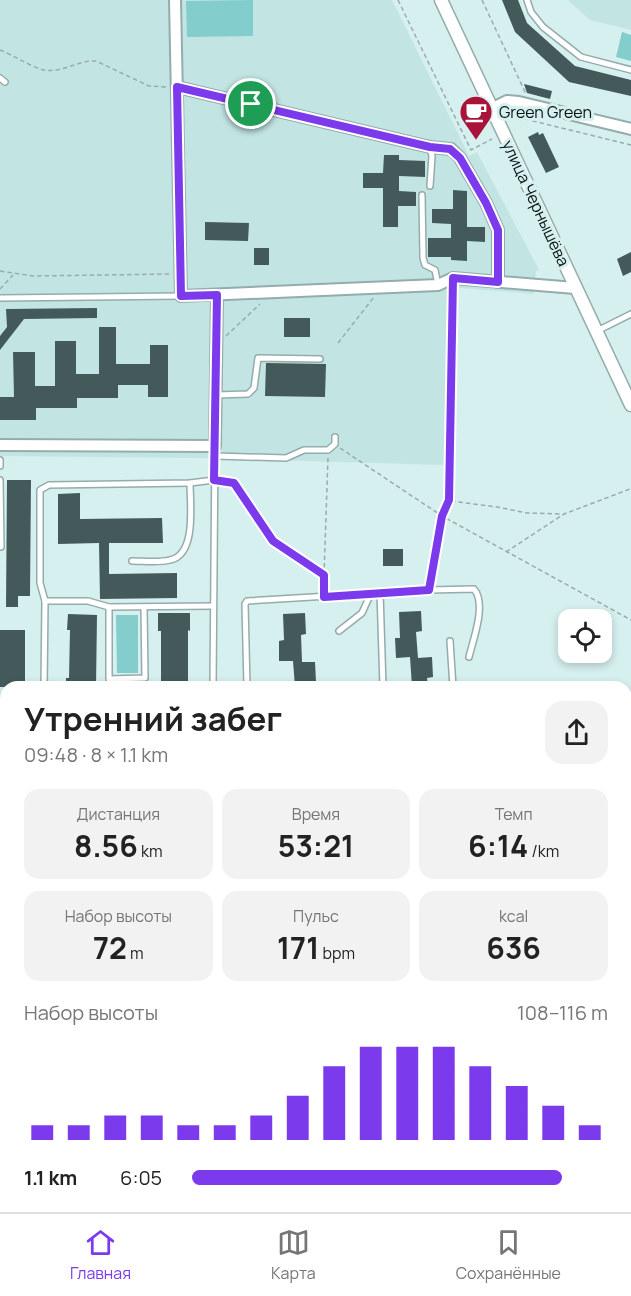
<!DOCTYPE html>
<html lang="ru">
<meta charset="utf-8">
<style>
body{margin:0;font-family:Manrope,sans-serif;background:#f2f2f2;color:#222;height:100vh;display:flex;flex-direction:column;font-size:22px;white-space:nowrap}
*{box-sizing:border-box;margin:0}
p{font-size:20px;color:#767676}
.icon{flex:none;width:33px;height:33px;fill:none;stroke:currentColor;stroke-width:2;stroke-linecap:round;stroke-linejoin:round}
.map{position:relative;flex:1;overflow:hidden}
.sheet{position:absolute;left:0px;top:681px;width:632px;height:531px;display:flex;flex-direction:column;background:#fff;border-radius:18px 18px 0 0;box-shadow:0 3px 9px #0003}
.sheet>*{flex:none}
.fabs{position:absolute;left:558px;top:609px;display:grid;gap:12px}
.fabs a{display:grid;place-items:center;width:54px;height:54px;border-radius:12px;background:#fff;box-shadow:0 3px 9px #0003;font-size:30px}
.pin{position:absolute;display:grid;place-items:center;width:51px;height:51px;color:#fff;margin:-26px;border:3px solid #fff;border-radius:50%;box-shadow:0 2px 6px #0007}
.round{display:grid;place-items:center;flex:none;width:63px;height:63px;border-radius:18px;background:#f2f2f2}
.head{display:flex;align-items:center;justify-content:space-between;height:102px;padding:0 24px}
h1{font-size:33px;font-weight:700;line-height:45px}
.stats{display:grid;grid-template-columns:repeat(3,1fr);gap:9px;height:102px;padding:6px 24px}
.stats div{display:grid;align-content:center;border-radius:15px;background:#f2f2f2;text-align:center}
.stats b{font-size:30px;font-weight:700}
.stats small{font-size:16px;font-weight:400}
.stats p{font-size:16px}
.chart{height:168px;padding:12px 24px}
.chart p{display:flex;justify-content:space-between}
.chart svg{width:100%;height:108px;margin-top:6px;stroke:#7c3aed;stroke-width:6}
ul{padding:0 24px;list-style:none;font-size:20px}
li{display:grid;grid-template-columns:96px 72px 1fr;align-items:center;height:45px}
li i{height:15px;border-radius:8px;background:#7c3aed}
.tabs{display:flex;justify-content:space-around;align-items:center;height:84px;border-top:2px solid #e0e0e0;background:#fff;font-size:16px;color:#767676}
.tabs a{display:grid;justify-items:center;gap:3px}
.tabs .active{color:#7c3aed}
.map>svg:first-child{display:block}
.built{fill:#c2e5e4}
.green{fill:#83cdcc}
.lines{fill:none;stroke-linecap:round;stroke-linejoin:round}
.stream{stroke:#4dadad;stroke-width:3}
.building{fill:#445a5a}
.service-casing{stroke:#94acab;stroke-width:8}
.minor-casing{stroke:#94acab;stroke-width:14}
.tertiary-casing{stroke:#94acab;stroke-width:15}
.secondary-casing{stroke:#94acab;stroke-width:16}
.path{stroke:#98acac;stroke-width:1.5;stroke-dasharray:4.5 3;stroke-linecap:butt}
.service{stroke:#fff;stroke-width:5}
.minor{stroke:#fff;stroke-width:10}
.tertiary{stroke:#fff;stroke-width:12}
.secondary{stroke:#fff;stroke-width:14}
.route-casing{stroke:#fff;stroke-width:12}
.route{stroke:#7c3aed;stroke-width:8}
.labels{text-anchor:middle;stroke-width:6;stroke-linejoin:round;paint-order:stroke}
.poi-label{font-size:16px;fill:#0b1414;stroke:#d6efef;text-anchor:start}
.street-label{font-size:16px;fill:#0b1414;stroke:#d6efef}
</style>
<div class="map">
<svg width="631" height="1212" viewBox="0 0 631 1212">
<rect width="100%" height="100%" fill="#d6efef"/>
<g class="built">
<path d="M0,0H392L469,156L477,152L539,270L536,271L534,294L449,287L445,465L200,458L0,456Z"/>
<path d="M568,0H631V30L590,20Z"/>
</g>
<g class="green">
<path d="M253,0V36L187,37L186,1Z"/>
<path d="M622,32L631,35V61L616,57Z"/>
<path d="M116,615H138V673H117Z"/>
<path d="M6,937V1102L0,1100V938Z"/>
</g>
<g class="lines">
<g class="stream">
<path d="M0,982L6,981"/>
<path d="M626,1009H631"/>
</g>
</g>
<g class="building">
<path d="M502,0H518L527,23L575,66L631,80V96L569,82L515,32Z"/>
<path d="M524,84L552,91L550,99L527,93Z"/>
<path d="M538,132L539,135L543,133L559,167L546,173L528,137Z"/>
<path d="M384,155H399V160L425,161V177L399,176V191L416,192V206H398V227H383V188H363V173H383Z"/>
<path d="M453,190L467,191V227H485V242L467,241V261L451,260V257H428V238H451V224L432,223V209H453Z"/>
<path d="M205,222L249,223L248,241L205,240Z"/>
<rect x="254" y="248" width="15" height="17"/>
<path d="M631,252V272L623,276L617,259Z"/>
<path d="M97,308V318L24,319L0,350V336L7,327L6,309Z"/>
<rect x="284" y="318" width="26" height="19"/>
<path d="M99,327H116V364H150V345H168V397H148V385H118V398H77V408H36V420H0V397H14L13,352H35V386H55V341H76V374H99Z"/>
<path d="M266,363L326,364L325,397L265,396Z"/>
<path d="M7,480H31L30,596H18V607H6Z"/>
<path d="M80,493V519L162,518L163,543H109V574L177,573V598L100,599L99,543L58,544V494Z"/>
<rect x="383" y="549" width="20" height="17"/>
<path d="M421,611L422,631L416,632L418,658L432,657L433,677L427,678L428,687H412L410,657L396,658L395,638H400L399,612Z"/>
<path d="M158,613H190V631L188,630V687H161V631H158Z"/>
<path d="M305,613L306,634L301,635L302,662H315L316,682H310V687H295L293,661H279V641L284,640L283,614Z"/>
<path d="M68,614L97,615L96,687H66V678H69L70,630H67Z"/>
<rect x="0" y="630" width="25" height="57"/>
</g>
<g class="lines">
<g class="service-casing">
<g id="service">
<path d="M527,0L531,12L543,27L581,57L631,70"/>
<path d="M0,78L5,82"/>
<path d="M430,147L432,156L430,186"/>
<path d="M422,195L423,258L425,265L435,270L438,285"/>
<path d="M0,298L181,296"/>
<path d="M597,331L631,314"/>
<path d="M216,395L248,394L254,388L258,358L320,359"/>
<path d="M215,456L286,458L304,450H328L335,444V437"/>
<path d="M0,460V466"/>
<path d="M0,480L1,547"/>
<path d="M132,561C144,561 159,563 170,560C197,555 190,503 190,483"/>
<path d="M380,592L383,687"/>
<path d="M45,601H88L109,607L213,606"/>
<path d="M109,607V679L145,678L144,607"/>
<path d="M339,631L362,613L371,593"/>
<path d="M450,641L453,687"/>
<path d="M44,687L45,601L40,583V490L49,485L190,483L214,480"/>
<path d="M213,687L215,446"/>
<path d="M247,687L245,604L247,601L429,590L474,589C487,604 473,640 469,657"/>
<path d="M0,725H6"/>
</g>
</g>
<g class="minor-casing">
<g id="minor">
<path d="M175,0L181,296L438,285L453,278L575,288"/>
<path d="M177,87L430,147L451,149L460,158L486,203L498,230V282"/>
<path d="M493,108L507,101L519,102L631,129"/>
<path d="M0,445L215,446L217,295"/>
<path d="M0,835H6"/>
<path d="M626,847H631"/>
<path d="M626,981H631"/>
<path d="M0,1118L6,1120"/>
</g>
</g>
<g class="tertiary-casing">
<path id="tertiary" d="M441,0L631,405"/>
</g>
<g class="secondary-casing">
<g id="secondary">
<path d="M626,742H631"/>
<path d="M0,748L6,747"/>
</g>
</g>
<g class="path">
<path d="M398,0L471,150L492,139"/>
<path d="M482,0L526,94"/>
<path d="M0,50C13,55 31,67 44,70C62,73 79,60 96,61L149,86L167,87"/>
<path d="M525,119L631,145"/>
<path d="M0,271L33,276L170,274"/>
<path d="M0,289L13,275"/>
<path d="M226,336L260,304"/>
<path d="M338,343L374,297"/>
<path d="M340,448L442,516L631,620"/>
<path d="M221,481L234,483L273,541L324,575V588"/>
<path d="M451,501L497,507L527,513L562,514"/>
<path d="M506,552L564,514L630,489"/>
<path d="M324,575L328,457"/>
<path d="M430,583L442,516L449,500L453,291"/>
</g>
<use href="#service" class="service"/>
<use href="#minor" class="minor"/>
<use href="#tertiary" class="tertiary"/>
<use href="#secondary" class="secondary"/>
</g>
<g class="lines">
<g class="route-casing">
<path id="route" d="M177,87L430,147L450,149L460,158L486,203L498,230V282L453,278L449,500L442,516L429,590L324,597V575L273,541L234,483L214,480L217,295L181,296Z"/>
</g>
<use href="#route" class="route"/>
</g>
<defs>
<g id="cafe-pin" transform="scale(1.725)"><path d="M0 17L-7.5 6A9.5 9.5 0 1 1 7.5 6Z" fill="#a9133a" stroke="#d6efef"/><path d="M-5.5-4.5H6V0H3Q3 3.5 0 3.5H-2.5Q-5.5 3.5-5.5 0ZM3-3.2v2h1.7v-2ZM-6 4.5H4V6H-6Z" fill="#fff"/></g>
</defs>
<g fill-rule="evenodd">
<use href="#cafe-pin" x="476" y="112"/>
</g>
<g class="labels">
<g class="poi-label">
<text x="499" y="118">Green Green</text>
</g>
<g class="street-label">
<text transform="translate(536 203) rotate(65)" y="6">улица Чернышёва</text>
</g>
</g>
</svg>
<div class="fabs">
<a><svg class="icon" aria-label="locate" viewBox="0 0 24 24"><circle cx="12" cy="12" r="6"/><path d="M12 2v4M12 18v4M2 12h4M18 12h4"/></svg></a>
</div>
<div class="pin" style="left:251px;top:104px;background:#1e9e55"><svg class="icon" aria-label="arrive" viewBox="0 0 24 24"><path d="M6 21V4h12l-3 4 3 4H6"/></svg></div>
<section class="sheet">
<div class="head"><div><h1>Утренний забег</h1><p>09:48 · 8 × 1.1 km</p></div><a class="round"><svg class="icon" aria-label="share" viewBox="0 0 24 24"><path d="M12 15V3M7 8l5-5 5 5M5 13v7h14v-7"/></svg></a></div>
<div class="stats">
<div><p>Дистанция</p><b>8.56<small> km</small></b></div>
<div><p>Время</p><b>53:21</b></div>
<div><p>Темп</p><b>6:14<small> /km</small></b></div>
</div>
<div class="stats">
<div><p>Набор высоты</p><b>72<small> m</small></b></div>
<div><p>Пульс</p><b>171<small> bpm</small></b></div>
<div><p>kcal</p><b>636</b></div>
</div>
<div class="chart"><p><span>Набор высоты</span>108–116 m</p>
<svg viewBox="0 0 160 44" preserveAspectRatio="none"><path d="M5 44V38M15 44V38M25 44V34M35 44V34M45 44V38M55 44V38M65 44V34M75 44V26M85 44V14M95 44V6M105 44V6M115 44V6M125 44V14M135 44V22M145 44V30M155 44V38"/></svg>
</div>
<ul>
<li><b>1.1 km</b>6:05<i style="width:89%"></i></li>
</ul>
</section>
</div>
<nav class="tabs">
<a class="active"><svg class="icon" aria-label="home" viewBox="0 0 24 24"><path d="M3 11l9-7 9 7M6 9v11h12V9"/></svg>Главная</a>
<a><svg class="icon" aria-label="map" viewBox="0 0 24 24"><path d="M3 6l6-2 6 2 6-2v14l-6 2-6-2-6 2zM9 4v14M15 6v14"/></svg>Карта</a>
<a><svg class="icon" aria-label="saved" viewBox="0 0 24 24"><path d="M7 4h10v16l-5-4-5 4z"/></svg>Сохранённые</a>
</nav>
